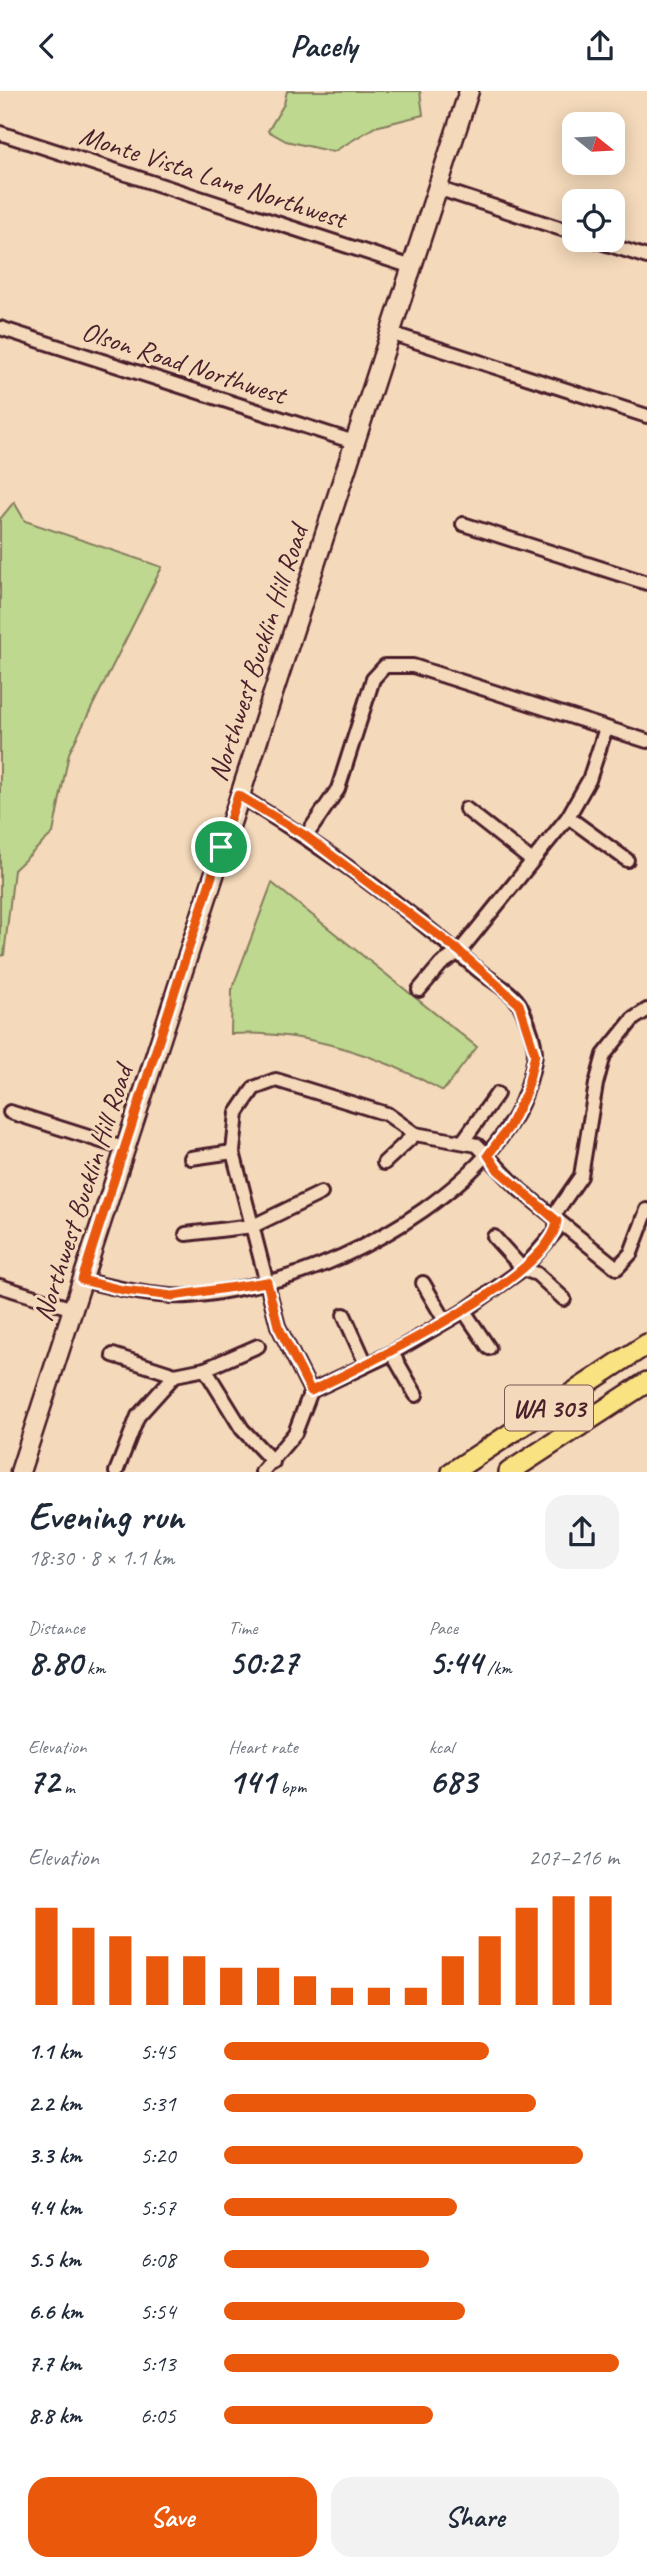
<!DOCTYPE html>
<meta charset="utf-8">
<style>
body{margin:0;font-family:Caveat,sans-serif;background:#f2f2f3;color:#1f2937;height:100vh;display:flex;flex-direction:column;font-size:26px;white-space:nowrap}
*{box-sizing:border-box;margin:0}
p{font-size:23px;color:#747a83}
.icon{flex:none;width:38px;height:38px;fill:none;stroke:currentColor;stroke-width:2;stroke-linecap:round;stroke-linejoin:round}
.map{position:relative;height:1381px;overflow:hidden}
.side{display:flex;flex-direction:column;background:#fff;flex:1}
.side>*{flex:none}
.needle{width:46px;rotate:108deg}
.fabs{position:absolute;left:562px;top:21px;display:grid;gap:14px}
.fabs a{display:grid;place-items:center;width:63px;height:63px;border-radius:14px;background:#fff;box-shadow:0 4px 18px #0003;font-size:35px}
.pin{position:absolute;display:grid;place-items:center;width:60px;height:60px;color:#fff;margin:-30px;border:4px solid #fff;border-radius:50%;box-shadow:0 2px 7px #0007}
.round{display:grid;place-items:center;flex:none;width:74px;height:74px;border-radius:21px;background:#f2f2f3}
.head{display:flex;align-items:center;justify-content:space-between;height:119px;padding:0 28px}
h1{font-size:38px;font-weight:700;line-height:52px}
.metrics{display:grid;grid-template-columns:repeat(3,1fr);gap:10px;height:119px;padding:7px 28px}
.metrics div{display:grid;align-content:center}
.metrics b{font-size:35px;font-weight:700}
.metrics small{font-size:19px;font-weight:400}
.metrics p{font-size:19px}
.chart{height:196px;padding:14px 28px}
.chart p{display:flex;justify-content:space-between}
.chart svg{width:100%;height:126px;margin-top:7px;stroke:#ea580c;stroke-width:6}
.cta{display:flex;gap:14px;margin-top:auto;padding:14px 28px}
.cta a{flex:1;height:80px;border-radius:21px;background:#ea580c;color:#fff;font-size:28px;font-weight:700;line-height:80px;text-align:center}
.cta a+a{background:#f2f2f3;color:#1f2937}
ul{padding:0 28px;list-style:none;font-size:23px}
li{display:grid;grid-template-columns:112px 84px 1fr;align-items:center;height:52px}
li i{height:18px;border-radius:9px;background:#ea580c}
header{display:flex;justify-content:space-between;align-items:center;height:91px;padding:0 28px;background:#fff;font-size:32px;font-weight:700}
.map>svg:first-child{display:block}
.green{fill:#bed88f;stroke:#847c5d;stroke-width:2}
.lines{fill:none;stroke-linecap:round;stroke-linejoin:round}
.minor-casing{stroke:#4a1f2b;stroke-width:18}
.secondary-casing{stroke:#4a1f2b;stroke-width:23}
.trunk-casing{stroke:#4a1f2b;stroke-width:24}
.minor{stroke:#f4d9ba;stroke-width:12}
.secondary{stroke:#f4d9ba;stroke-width:18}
.trunk{stroke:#f8e281;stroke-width:19}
.route-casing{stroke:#fff;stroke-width:14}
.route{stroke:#ea580c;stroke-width:9}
.labels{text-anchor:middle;stroke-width:6;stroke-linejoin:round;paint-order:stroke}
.shield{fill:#f4d9ba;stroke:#7d5756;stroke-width:2}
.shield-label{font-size:26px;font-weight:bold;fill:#4a1f2b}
.street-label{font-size:28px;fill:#4a1f2b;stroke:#f4d9ba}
</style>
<header><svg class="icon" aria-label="back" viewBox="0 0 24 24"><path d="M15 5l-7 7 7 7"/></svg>Pacely<svg class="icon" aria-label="share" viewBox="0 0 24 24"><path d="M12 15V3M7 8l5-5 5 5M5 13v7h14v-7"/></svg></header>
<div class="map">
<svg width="647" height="1381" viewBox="0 0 647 1381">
<rect width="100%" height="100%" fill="#f4d9ba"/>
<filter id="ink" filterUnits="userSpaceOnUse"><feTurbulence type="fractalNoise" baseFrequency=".0143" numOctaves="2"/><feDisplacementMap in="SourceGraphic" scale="14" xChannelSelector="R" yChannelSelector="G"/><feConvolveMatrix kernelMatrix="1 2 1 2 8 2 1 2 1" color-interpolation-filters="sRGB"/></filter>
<g filter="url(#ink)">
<g class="green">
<path d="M287,0H420L423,24L375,36L333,61L286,50L268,40L284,13Z"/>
<path d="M14,411L25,430L162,476L69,662L53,742L14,779L4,864L0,865V428Z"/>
<path d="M272,792L477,956L443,1000C382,965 302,938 231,943L232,898Z"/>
</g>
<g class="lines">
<g class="minor-casing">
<g id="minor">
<path d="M0,42L412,176"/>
<path d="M437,97L574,142"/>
<path d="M594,149L647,166"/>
<path d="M0,237L354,351"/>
<path d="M390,242L647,325"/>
<path d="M463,433L647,492"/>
<path d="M466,718L531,769"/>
<path d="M568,726L627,769"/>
<path d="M306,745L338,698L373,588L385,575H413L647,650"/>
<path d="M419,899L441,873L459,861L568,726L589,689L606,637"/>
<path d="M10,1021L123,1057"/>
<path d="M463,1050L497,1003"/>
<path d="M191,1067L233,1061"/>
<path d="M384,1072L415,1043"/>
<path d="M186,1143L253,1135L321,1102"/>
<path d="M494,1146L523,1178L537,1183L564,1208"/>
<path d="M82,1189C111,1196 140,1203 170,1205C199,1207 236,1198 264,1192C357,1172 507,1086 530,987C532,979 535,969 535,961C534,947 527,929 521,916C514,901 490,889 477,878C403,814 323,755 238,704"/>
<path d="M423,1192L444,1228"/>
<path d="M0,1195L73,1218"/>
<path d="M464,1220L489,1257"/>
<path d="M344,1224L366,1273"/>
<path d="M392,1262L416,1304"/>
<path d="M113,1264L175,1284"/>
<path d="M205,1278L242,1338L273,1371"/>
<path d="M311,1300L278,1235L233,1061L237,1022L254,997L276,989L387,1023L415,1043L477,1054L520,1099L617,1177L631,1162L647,1119"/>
<path d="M311,1300L392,1262L464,1220L523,1178L556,1140V1121L581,1085L596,993L604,964L633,928L647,919"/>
<path d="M116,1381L138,1325L175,1284L205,1278L258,1255"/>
<path d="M262,1381L295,1342L311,1300"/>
</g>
</g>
<g class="secondary-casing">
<path id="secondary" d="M20,1381L469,0"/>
</g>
<g class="trunk-casing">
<g id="trunk">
<path d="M452,1381L647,1253"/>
<path d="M509,1381L647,1291"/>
</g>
</g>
<use href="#minor" class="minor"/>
<use href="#secondary" class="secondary"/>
<use href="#trunk" class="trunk"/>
</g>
</g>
<g class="lines" filter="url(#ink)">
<g class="route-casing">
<path id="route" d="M238,704L306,745L459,860L519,913L535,963L526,1002L509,1036L488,1064L498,1079L557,1130C551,1187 362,1275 311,1300L278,1235L267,1191L173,1205L123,1199L82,1189Z"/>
</g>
<use href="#route" class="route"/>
</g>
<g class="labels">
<rect class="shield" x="505" y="1294.5" width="88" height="45" rx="5"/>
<g class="shield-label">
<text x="549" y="1326">WA 303</text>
</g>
<g class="street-label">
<text transform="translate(213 85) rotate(18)" y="10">Monte Vista Lane Northwest</text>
<text transform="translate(184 271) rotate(18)" y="10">Olson Road Northwest</text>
<text transform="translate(257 562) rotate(-72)" y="10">Northwest Bucklin Hill Road</text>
<text transform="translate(82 1102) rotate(-72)" y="10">Northwest Bucklin Hill Road</text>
</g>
</g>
</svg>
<div class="fabs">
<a><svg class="needle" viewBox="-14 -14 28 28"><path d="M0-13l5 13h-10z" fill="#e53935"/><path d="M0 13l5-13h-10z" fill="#747a83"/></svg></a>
<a><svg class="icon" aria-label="locate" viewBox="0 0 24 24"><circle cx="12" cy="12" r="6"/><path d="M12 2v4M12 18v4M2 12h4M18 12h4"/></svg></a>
</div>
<div class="pin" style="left:221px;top:756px;background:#1e9e55"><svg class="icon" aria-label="arrive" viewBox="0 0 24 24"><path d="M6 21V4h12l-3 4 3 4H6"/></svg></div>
</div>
<section class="side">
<div class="head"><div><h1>Evening run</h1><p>18:30 · 8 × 1.1 km</p></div><a class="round"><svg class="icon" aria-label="share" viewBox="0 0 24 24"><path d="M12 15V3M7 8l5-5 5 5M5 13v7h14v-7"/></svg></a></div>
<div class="metrics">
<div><p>Distance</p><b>8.80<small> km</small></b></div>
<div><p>Time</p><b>50:27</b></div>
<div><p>Pace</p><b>5:44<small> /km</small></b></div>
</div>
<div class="metrics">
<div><p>Elevation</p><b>72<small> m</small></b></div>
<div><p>Heart rate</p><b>141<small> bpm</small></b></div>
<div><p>kcal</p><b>683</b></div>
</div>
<div class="chart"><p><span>Elevation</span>207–216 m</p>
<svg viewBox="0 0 160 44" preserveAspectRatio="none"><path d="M5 44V10M15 44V17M25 44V20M35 44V27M45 44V27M55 44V31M65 44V31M75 44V34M85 44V38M95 44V38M105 44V38M115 44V27M125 44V20M135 44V10M145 44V6M155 44V6"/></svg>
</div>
<ul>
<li><b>1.1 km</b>5:45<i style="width:67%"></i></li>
<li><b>2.2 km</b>5:31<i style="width:79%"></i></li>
<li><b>3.3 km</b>5:20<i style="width:91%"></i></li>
<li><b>4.4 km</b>5:57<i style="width:59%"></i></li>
<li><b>5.5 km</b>6:08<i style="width:52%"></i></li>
<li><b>6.6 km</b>5:54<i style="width:61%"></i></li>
<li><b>7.7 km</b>5:13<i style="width:100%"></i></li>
<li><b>8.8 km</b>6:05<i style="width:53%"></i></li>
</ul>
<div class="cta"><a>Save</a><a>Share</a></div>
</section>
